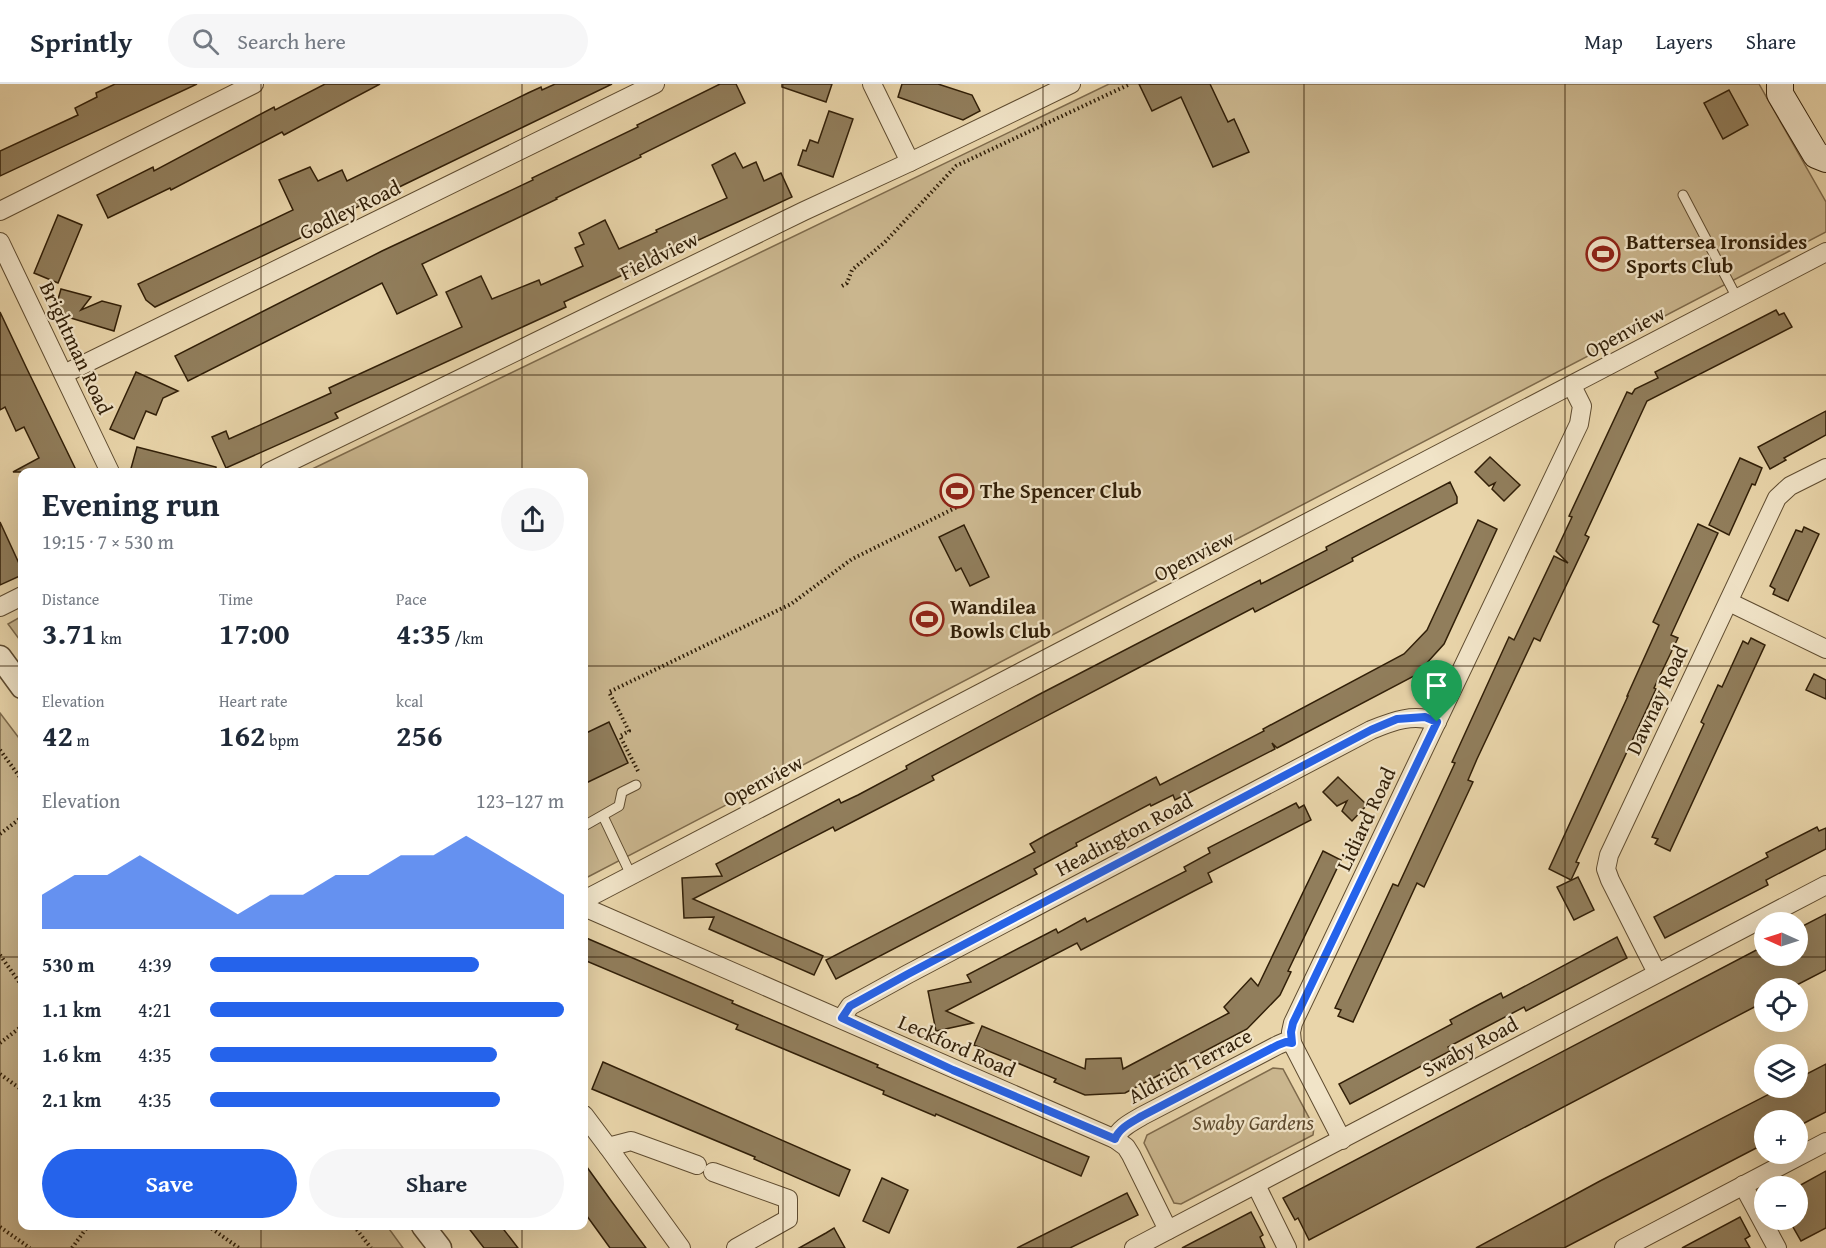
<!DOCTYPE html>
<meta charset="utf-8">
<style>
body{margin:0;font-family:"Gentium Book Plus",serif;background:#f6f6f7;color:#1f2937;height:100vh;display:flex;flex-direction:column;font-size:22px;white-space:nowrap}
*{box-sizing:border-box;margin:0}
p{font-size:20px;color:#747a83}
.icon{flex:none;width:33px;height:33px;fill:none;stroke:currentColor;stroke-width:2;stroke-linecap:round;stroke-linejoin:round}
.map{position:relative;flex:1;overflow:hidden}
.drawer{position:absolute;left:18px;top:384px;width:570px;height:762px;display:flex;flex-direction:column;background:#fff;border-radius:12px;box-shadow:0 6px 24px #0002}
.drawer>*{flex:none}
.needle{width:39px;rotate:273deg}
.controls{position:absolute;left:1754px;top:828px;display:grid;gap:12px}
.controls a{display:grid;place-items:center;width:54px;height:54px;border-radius:50%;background:#fff;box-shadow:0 6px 24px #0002;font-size:30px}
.pin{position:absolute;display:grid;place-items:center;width:51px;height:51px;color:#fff;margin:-62px -26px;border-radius:50% 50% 50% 0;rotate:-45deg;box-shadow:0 0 6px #0007}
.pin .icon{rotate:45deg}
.round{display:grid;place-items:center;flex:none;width:63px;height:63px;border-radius:32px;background:#f6f6f7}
.head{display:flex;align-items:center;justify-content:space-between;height:102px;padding:0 24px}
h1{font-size:33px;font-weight:700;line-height:45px}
.metrics{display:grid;grid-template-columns:repeat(3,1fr);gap:9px;height:102px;padding:6px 24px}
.metrics div{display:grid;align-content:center}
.metrics b{font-size:30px;font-weight:700}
.metrics small{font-size:16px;font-weight:400}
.metrics p{font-size:16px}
.chart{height:168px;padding:12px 24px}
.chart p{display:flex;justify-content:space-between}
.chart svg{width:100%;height:108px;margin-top:6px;fill:#2563eb;opacity:.7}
.action{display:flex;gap:12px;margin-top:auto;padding:12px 24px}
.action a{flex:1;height:69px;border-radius:36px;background:#2563eb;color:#fff;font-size:24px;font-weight:700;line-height:69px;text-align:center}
.action a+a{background:#f6f6f7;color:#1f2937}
ul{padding:0 24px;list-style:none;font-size:20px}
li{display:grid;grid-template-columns:96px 72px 1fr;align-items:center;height:45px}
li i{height:15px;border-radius:8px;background:#2563eb}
header{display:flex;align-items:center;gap:36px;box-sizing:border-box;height:84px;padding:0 30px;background:#fff;border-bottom:2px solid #e0e1e3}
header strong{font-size:28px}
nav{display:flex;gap:33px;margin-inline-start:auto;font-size:21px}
.search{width:420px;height:54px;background:#f6f6f7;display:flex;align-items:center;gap:15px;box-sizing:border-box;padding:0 21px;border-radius:33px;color:#747a83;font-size:22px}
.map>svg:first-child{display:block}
.green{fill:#cab68e;stroke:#7e6a4b;stroke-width:1.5}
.building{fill:#917e5c;stroke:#311f08;stroke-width:1.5}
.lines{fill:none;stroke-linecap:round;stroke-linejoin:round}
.service-casing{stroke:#5f4c30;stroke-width:11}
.minor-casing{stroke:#5f4c30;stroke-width:20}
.tertiary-casing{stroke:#5f4c30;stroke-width:25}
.secondary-casing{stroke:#311f08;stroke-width:28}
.path{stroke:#311f08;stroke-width:4;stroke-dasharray:1.5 3;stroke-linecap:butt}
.service{stroke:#f1e4c8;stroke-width:9}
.minor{stroke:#f1e4c8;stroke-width:18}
.tertiary{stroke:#f1e4c8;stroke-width:22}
.secondary{stroke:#f1e4c8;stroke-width:26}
.route-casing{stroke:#fff;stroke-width:12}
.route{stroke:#2563eb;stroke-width:8}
.grid{fill:none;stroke:#311f08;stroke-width:1.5;stroke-opacity:0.55}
.labels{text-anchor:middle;stroke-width:4.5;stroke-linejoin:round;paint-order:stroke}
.street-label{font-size:21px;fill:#311f08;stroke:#f1e4c8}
.poi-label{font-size:21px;font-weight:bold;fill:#311f08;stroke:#f1e4c8;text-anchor:start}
.park-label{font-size:21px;font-style:italic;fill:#5f4c30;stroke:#f1e4c8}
</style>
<header>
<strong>Sprintly</strong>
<div class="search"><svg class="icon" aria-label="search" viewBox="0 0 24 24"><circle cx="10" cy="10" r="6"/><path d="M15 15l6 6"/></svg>Search here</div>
<nav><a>Map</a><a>Layers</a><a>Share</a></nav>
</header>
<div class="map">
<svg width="1826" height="1164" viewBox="0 0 1826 1164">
<rect width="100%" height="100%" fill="#e9d5aa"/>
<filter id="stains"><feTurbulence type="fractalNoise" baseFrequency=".00333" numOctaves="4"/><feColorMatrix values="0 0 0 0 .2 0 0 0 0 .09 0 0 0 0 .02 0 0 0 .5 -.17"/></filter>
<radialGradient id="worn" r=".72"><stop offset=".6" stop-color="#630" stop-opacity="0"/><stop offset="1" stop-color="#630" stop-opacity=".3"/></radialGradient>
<g class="green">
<path d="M1109,0H1759L1826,118V148L584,795V388H306Z"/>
<path d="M22,532V559L8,540Z"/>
<path d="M0,629L22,658V1142H387L403,1164H0Z"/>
<path d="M1273,984L1283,985L1314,1043L1313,1051L1181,1120L1174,1119L1144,1059L1147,1051Z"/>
</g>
<g class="building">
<path d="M115,0H197L0,92V67L78,31L75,24L97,13L96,9Z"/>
<path d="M325,0H380L284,51L282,48L171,106L170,104L108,134L97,111L153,83L154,87L274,23L275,26Z"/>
<path d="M555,0H612L393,106L353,125L355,128L155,223L146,216L138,200L293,126L279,96L310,83L318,97L342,86L347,97L528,9L541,3L542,6Z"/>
<path d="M720,0H736L745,19L640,71L641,73L556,114L557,115L422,180L437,211L397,230L382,199L188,297L175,272L382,167L533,96L532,94L638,43L637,41Z"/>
<path d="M782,0H832L826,18L782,3Z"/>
<path d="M902,0H938L972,11L980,27L963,36L898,13Z"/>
<path d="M1139,0H1210L1228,38L1234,35L1249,68L1213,83L1181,13L1152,27Z"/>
<path d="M1729,6L1748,41L1723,55L1704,19Z"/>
<path d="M829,27L853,35L833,93L798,81L803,66L806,67L810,56L818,59Z"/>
<path d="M735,69L743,84L756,78L764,97L781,89L792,113L564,218L566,223L335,329L338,334L226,384L212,353L226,347L229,355L331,309L329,304L462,243L446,208L481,192L492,215L539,196L541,201L583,182L575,164L584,160L579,149L605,136L619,165L657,148L656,146L727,114L712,81Z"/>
<path d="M58,131L82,141L58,199L34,189Z"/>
<path d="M61,205L91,213L81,226L102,217L121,222L114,247L54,229Z"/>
<path d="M1776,226L1779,231L1784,229L1792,243L1647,317L1585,451L1589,453L1546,544L1540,557L1534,554L1477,675L1468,696L1473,698L1424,803L1417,799L1353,938L1338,932L1341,926L1335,924L1393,800L1398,802L1443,705L1455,679L1452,678L1509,553L1514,556L1554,472L1568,479L1556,467L1572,433L1569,432L1627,308L1632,310L1635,305L1658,294L1655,288Z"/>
<path d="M0,228L27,285L77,388H13L39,374L24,343L16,347L5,323L0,326Z"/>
<path d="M136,288L178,307L163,314L156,331L146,327L134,355L110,345Z"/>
<path d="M1826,327V351L1784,374L1786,376L1770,385L1758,363Z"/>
<path d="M137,363L216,383V388H130Z"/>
<path d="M1490,373L1520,401L1504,417L1492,405L1495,399L1489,402L1475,388Z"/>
<path d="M1740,374L1762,384L1755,401L1752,400L1729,451L1709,441Z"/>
<path d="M1450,398L1457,413V419L1352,474L1353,477L1255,528L1253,524L1142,582L932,692L934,696L860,734L835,747L833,743L693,815L823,872L814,891L709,845L714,833L684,834L682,794L722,792L716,780L839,715L841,719L858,711L907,685L906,682L1038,611L1260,496L1261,500L1327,466L1326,463Z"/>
<path d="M1478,436L1497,445L1444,560L1416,591L1277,664L1272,659L1275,665L1175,716L1173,711L1151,722L1150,720L1076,759L1077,762L1034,785L1037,790L836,895L826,876L1035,768L1030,760L1046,751L1156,693L1160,701L1264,647L1263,645L1404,570L1427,546Z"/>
<path d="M0,438L22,486V491L0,501Z"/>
<path d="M1698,440L1718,449L1671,551L1678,554L1654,604L1656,605L1576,778L1579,779L1571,796L1549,785L1628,612H1627L1659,541L1653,538Z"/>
<path d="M964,441L989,493L970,502L961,484L956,487L939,453Z"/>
<path d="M1804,443L1819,450L1788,517L1773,510L1775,505L1770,502L1796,446L1802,448Z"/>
<path d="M1751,554L1765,561L1670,767L1655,760L1658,755L1652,753L1704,640L1701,638L1718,601L1722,603L1743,557L1748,560Z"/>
<path d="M1814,590L1826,596V615L1806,606Z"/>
<path d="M609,638L628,679L584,700V650Z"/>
<path d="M1338,693L1367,721L1352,737L1342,727L1347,717L1337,722L1323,708Z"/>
<path d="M1296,719L1299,724L1304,721L1311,736L1208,789L1212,798L1196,806L1081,866L1077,859L946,927L973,939L936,947L928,907L971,898L967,891L1056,845L1058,849L1085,834L1087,838L1186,787L1184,783L1210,769L1208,764Z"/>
<path d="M1817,743L1819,747L1826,744V765L1766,796L1768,801L1665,854L1654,833L1768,773L1766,769Z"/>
<path d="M1323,767L1341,776L1288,887L1291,888L1280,911L1247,945L1125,1009L1085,1011L1054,998L1056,995L974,961L982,942L1085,985L1086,975L1121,974L1123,985L1229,929L1224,923L1251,894L1258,902Z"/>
<path d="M1578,793L1594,826L1574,836L1557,803Z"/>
<path d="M1826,830V886L1791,904H1764V918L1309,1156L1298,1134L1295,1136L1283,1114L1764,862V872H1797V845Z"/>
<path d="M584,853L728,915L733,917L732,919L878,981L877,983L1089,1073L1081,1092L936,1030L935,1032L902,1018L883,1010L884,1007L736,945L738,941L584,876Z"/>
<path d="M1617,853L1627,874L1526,927L1524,923L1469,952L1448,963L1450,967L1350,1020L1339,1000L1452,940L1450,936L1482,919L1501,909L1503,914Z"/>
<path d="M603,978L850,1086L839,1112L754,1075L755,1073L592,1005Z"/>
<path d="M1826,980V1028L1812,1035L1797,1043V1036H1764V1060L1564,1164H1476L1600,1097L1781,1004H1797V995Z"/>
<path d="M584,1079L612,1118L646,1164H610L600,1150L584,1128Z"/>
<path d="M1826,1087V1144L1801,1157L1789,1136H1797V1103Z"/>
<path d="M882,1094L908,1106L889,1149L863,1137Z"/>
<path d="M1127,1109L1138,1131L1070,1164H1017Z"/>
<path d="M1251,1128L1263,1151L1260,1153L1265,1164H1182Z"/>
<path d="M1740,1133L1750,1152L1745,1155L1750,1164H1682Z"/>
<path d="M467,1142H501L518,1164H484Z"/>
<path d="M834,1144L845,1164H799L826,1149Z"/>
</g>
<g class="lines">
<g class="service-casing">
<g id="service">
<path d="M1683,111L1737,214"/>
<path d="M603,732L631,791"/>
<path d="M584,742L619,722L622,708L636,701"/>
</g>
</g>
<g class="minor-casing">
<g id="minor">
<path d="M872,0L910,78"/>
<path d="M0,127L254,0"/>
<path d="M0,158L110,388"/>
<path d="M64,290L655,0"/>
<path d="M269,388L804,127L910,78L1071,0"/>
<path d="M1729,518L1826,565"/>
<path d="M0,523L22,512"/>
<path d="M584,816L1826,168"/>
<path d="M584,823L1115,1055L1126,1063L1131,1071L1168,1146"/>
<path d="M1657,889L1610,796L1606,785L1609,771L1777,414L1790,402L1826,384"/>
<path d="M842,934L850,922L908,890L1371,646C1393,637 1414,629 1437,638"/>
<path d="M584,1031L608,1063"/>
<path d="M1115,1055C1119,1044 1132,1038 1142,1032L1278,961L1285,958L1292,959"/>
<path d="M1342,1056L1292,959L1291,948L1293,939L1579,340L1582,322L1572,302"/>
<path d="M713,1088L788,1115V1135L736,1164"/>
<path d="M1256,1101L1287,1164"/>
<path d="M1743,1101L1777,1164"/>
<path d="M681,1164L608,1063L631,1057L697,1081"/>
<path d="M1134,1164L1826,801"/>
<path d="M1624,1164L1826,1058"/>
</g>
</g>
<g class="tertiary-casing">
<g id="tertiary">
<path d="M0,573L22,603"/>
<path d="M423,1142L440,1164"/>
</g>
</g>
<g class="secondary-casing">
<path id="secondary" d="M1780,0V10L1816,71L1826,75"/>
</g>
<g class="path">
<path d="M842,202L847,199L852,186L885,158L956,82L1130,0"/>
<path d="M0,666L22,696"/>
<path d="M638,687L620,652L629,647L609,608L791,520L852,475L959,422"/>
<path d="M0,750L22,733"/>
<path d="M0,871L22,902"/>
<path d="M0,959L22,942"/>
<path d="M0,990L22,1006"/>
<path d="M208,1142L239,1164"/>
<path d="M354,1142L371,1164"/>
<path d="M0,1143L30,1164"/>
<path d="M72,1164L88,1142"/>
</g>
<use href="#service" class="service"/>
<use href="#minor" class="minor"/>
<use href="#tertiary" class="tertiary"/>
<use href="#secondary" class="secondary"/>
</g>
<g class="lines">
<g class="route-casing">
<path id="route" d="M1425,633L1437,638L1293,939L1291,948L1292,959L1286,958L1278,961L1142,1032C1132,1038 1119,1044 1115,1055L953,986L842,934L850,922L908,890L1371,646L1397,635Z"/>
</g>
<use href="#route" class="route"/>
</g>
<path class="grid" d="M261,0V388M522,0V388M783,0V1164M1043,0V1164M1304,0V1164M1565,0V1164M0,291H1826M0,582H22M584,582H1826M0,873H22M584,873H1826M261,1142V1164M522,1142V1164"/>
<defs>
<g id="stadium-ring" transform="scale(1.725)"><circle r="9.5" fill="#f1e4c8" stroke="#8f2418" stroke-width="1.5"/><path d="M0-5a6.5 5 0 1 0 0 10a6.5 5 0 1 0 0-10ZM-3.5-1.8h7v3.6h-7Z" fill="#8f2418"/></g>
</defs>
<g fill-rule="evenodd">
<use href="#stadium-ring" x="1603" y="170"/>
<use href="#stadium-ring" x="957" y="407"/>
<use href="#stadium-ring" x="927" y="535"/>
</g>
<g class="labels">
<g class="street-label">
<text transform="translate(350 126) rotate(-26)" y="7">Godley Road</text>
<text transform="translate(659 172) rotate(-26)" y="7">Fieldview</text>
<text transform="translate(1625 248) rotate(-28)" y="7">Openview</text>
<text transform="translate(76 264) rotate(65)" y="7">Brightman Road</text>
<text transform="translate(1194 472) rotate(-27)" y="7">Openview</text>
<text transform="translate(1657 616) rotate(-65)" y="7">Dawnay Road</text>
<text transform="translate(763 697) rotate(-28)" y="7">Openview</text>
<text transform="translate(1366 735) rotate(-65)" y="7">Lidiard Road</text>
<text transform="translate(1124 751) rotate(-28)" y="7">Headington Road</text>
<text transform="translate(957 962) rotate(24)" y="7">Leckford Road</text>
<text transform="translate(1470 963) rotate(-28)" y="7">Swaby Road</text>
<text transform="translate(1190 982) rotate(-28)" y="7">Aldrich Terrace</text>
</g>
<g class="poi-label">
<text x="1626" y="165">Battersea Ironsides<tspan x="1626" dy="24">Sports Club</tspan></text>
<text x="980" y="414">The Spencer Club</text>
<text x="950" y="530">Wandilea<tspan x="950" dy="24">Bowls Club</tspan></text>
</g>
<g class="park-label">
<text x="1253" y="1046">Swaby Gardens</text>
</g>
</g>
<rect width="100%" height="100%" filter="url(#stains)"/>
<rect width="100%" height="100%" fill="url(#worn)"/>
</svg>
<div class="controls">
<a><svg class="needle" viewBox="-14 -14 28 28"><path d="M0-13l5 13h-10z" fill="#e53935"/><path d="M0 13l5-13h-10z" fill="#747a83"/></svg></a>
<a><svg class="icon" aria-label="locate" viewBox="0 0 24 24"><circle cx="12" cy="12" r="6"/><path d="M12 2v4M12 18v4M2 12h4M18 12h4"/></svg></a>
<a><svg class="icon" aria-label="layers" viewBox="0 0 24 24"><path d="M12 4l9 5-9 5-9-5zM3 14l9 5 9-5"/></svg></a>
<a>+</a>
<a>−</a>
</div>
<div class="pin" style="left:1437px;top:638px;background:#1e9e55"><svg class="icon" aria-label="arrive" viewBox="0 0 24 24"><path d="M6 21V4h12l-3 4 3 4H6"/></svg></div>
<section class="drawer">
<div class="head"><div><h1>Evening run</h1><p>19:15 · 7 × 530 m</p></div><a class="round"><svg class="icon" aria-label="share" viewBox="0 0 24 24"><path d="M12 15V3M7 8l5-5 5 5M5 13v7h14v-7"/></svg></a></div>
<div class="metrics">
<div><p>Distance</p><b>3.71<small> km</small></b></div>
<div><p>Time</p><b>17:00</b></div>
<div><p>Pace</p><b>4:35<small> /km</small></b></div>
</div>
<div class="metrics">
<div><p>Elevation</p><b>42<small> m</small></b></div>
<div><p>Heart rate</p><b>162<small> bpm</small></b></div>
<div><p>kcal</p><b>256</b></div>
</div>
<div class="chart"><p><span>Elevation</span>123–127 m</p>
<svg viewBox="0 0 160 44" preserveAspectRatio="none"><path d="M0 44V30L10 22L20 22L30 14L40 22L50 30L60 38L70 30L80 30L90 22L100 22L110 14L120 14L130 6L140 14L150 22L160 30V44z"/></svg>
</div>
<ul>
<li><b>530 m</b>4:39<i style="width:76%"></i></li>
<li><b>1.1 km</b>4:21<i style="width:100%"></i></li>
<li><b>1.6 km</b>4:35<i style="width:81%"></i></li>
<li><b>2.1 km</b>4:35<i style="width:82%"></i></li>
</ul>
<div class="action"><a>Save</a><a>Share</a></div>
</section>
</div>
